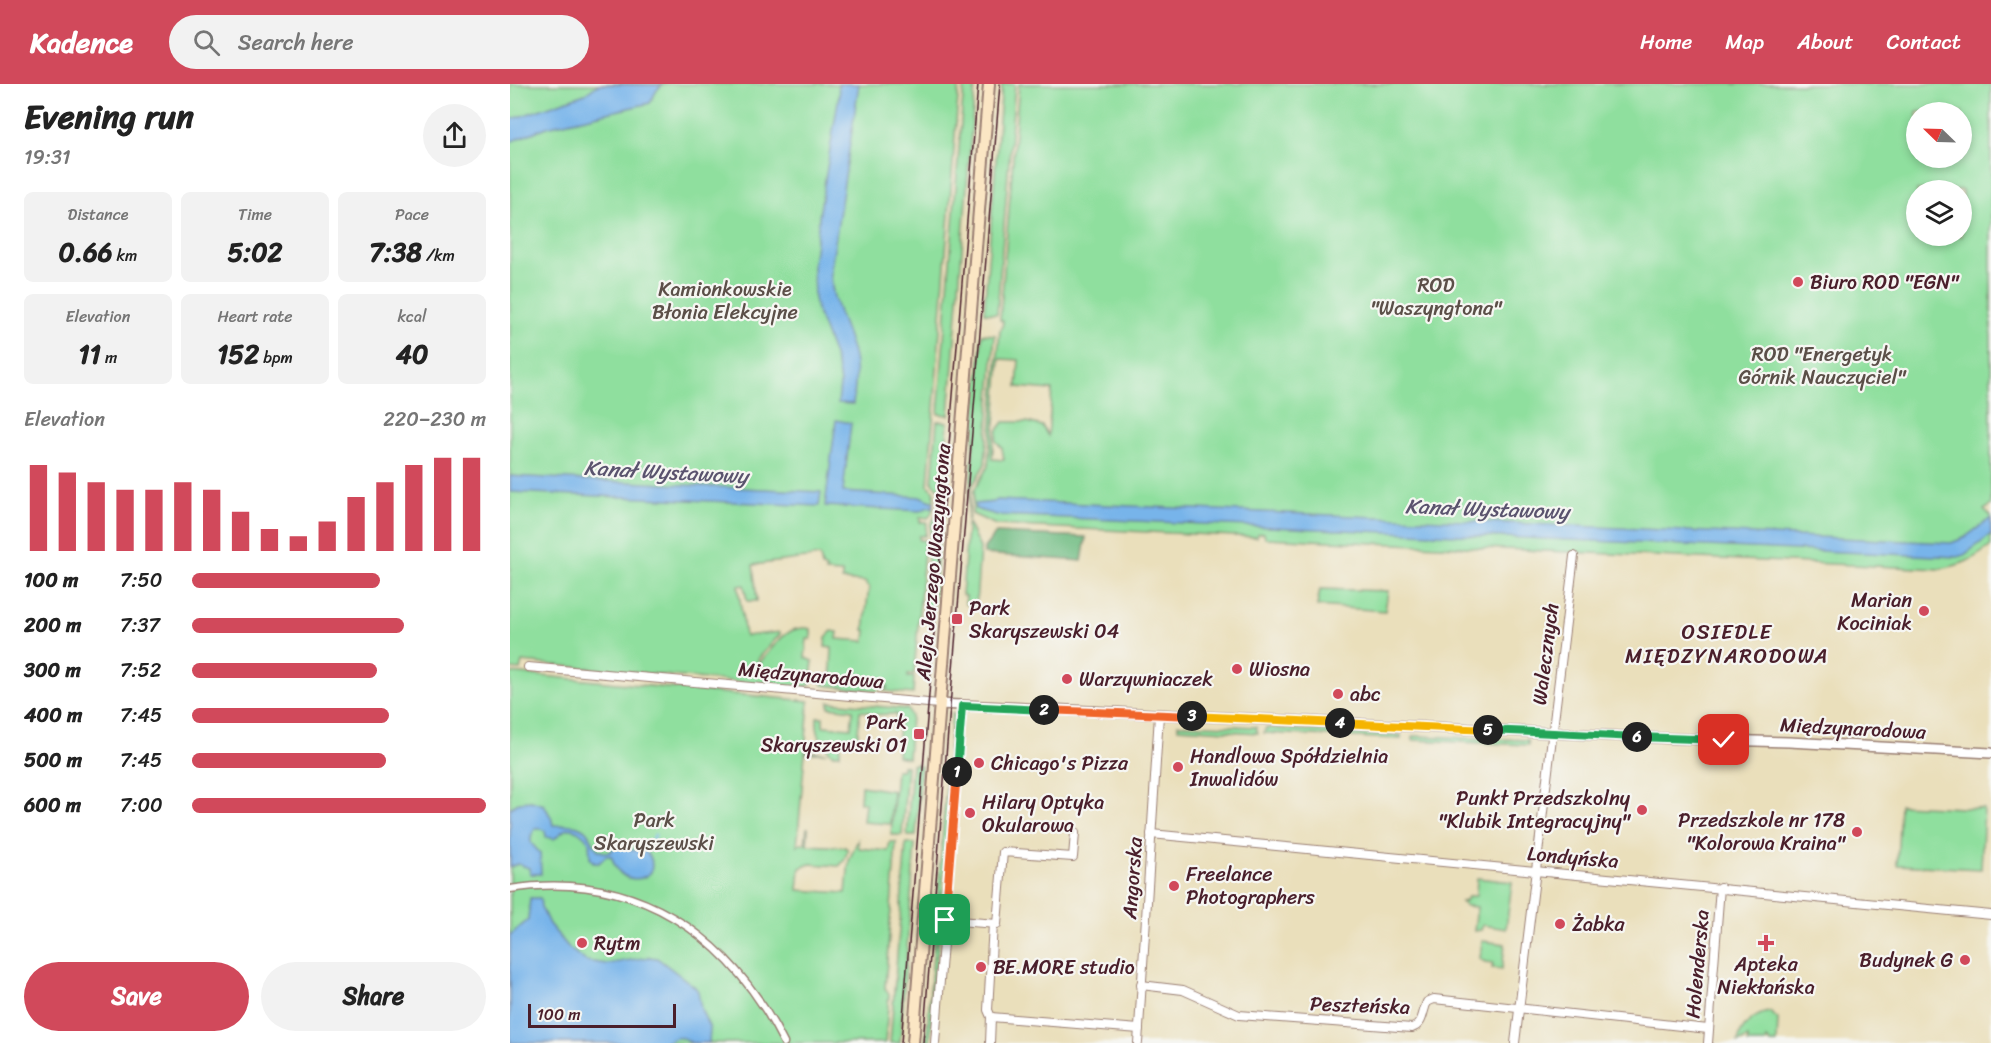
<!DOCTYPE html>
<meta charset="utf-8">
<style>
body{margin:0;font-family:Sriracha,sans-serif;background:#f2f2f2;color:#222;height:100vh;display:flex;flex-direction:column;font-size:22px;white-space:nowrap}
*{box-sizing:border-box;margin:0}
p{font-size:20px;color:#767676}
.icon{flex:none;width:33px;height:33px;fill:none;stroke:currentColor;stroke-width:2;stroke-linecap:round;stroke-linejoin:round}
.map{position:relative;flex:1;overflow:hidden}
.details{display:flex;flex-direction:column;background:#fff;width:510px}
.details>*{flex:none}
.needle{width:39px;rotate:293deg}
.controls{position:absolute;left:1396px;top:18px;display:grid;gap:12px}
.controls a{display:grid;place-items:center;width:66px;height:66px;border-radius:50%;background:#fff;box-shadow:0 3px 9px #0003;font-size:30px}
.scale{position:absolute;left:18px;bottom:15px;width:148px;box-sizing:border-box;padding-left:6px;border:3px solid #4a1f2b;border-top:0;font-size:16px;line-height:21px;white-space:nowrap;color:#4a1f2b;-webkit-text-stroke:4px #f6f6f2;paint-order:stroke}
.pin{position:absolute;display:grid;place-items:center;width:51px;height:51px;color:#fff;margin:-26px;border-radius:12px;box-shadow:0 3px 9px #0006}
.km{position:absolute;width:30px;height:30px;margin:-15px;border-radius:50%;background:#222;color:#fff;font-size:16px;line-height:30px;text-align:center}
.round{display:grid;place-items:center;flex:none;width:63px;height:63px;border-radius:32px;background:#f2f2f2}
.head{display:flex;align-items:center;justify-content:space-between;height:102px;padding:0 24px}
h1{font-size:33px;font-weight:700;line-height:45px}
.metrics{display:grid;grid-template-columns:repeat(3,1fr);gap:9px;height:102px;padding:6px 24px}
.metrics div{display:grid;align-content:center;border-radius:9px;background:#f2f2f2;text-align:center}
.metrics b{font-size:26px;font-weight:700}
.metrics small{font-size:16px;font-weight:400}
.metrics p{font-size:16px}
.chart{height:168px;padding:12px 24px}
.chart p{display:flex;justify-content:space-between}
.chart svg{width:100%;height:108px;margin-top:6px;stroke:#d1495b;stroke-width:6}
.cta{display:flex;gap:12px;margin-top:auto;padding:12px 24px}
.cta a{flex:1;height:69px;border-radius:36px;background:#d1495b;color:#fff;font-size:24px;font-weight:700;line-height:69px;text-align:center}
.cta a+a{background:#f2f2f2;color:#222}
ul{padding:0 24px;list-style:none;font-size:20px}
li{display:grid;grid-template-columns:96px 72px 1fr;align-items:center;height:45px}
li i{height:15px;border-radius:8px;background:#d1495b}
header{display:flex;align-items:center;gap:36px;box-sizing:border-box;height:84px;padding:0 30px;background:#d1495b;color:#fff}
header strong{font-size:28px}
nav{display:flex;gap:33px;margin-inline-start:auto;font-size:21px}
.search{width:420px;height:54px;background:#f2f2f2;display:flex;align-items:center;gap:15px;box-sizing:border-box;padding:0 21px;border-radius:33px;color:#767676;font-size:22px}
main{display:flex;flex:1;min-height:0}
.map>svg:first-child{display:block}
.green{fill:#8fdf9e;stroke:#6c7f64;stroke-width:1.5;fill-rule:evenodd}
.forest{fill:#73be85;stroke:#5e6e58;stroke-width:1.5}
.water{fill:#77b4ea;stroke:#606a8a;stroke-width:1.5}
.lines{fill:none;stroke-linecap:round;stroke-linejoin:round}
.stream{stroke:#77b4ea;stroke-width:3}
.pedestrian-casing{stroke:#9a7f73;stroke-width:9}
.minor-casing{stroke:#9a7f73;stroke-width:10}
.tertiary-casing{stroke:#9a7f73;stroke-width:12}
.secondary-casing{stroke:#9a7f73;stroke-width:14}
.pedestrian{stroke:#fff;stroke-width:6}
.minor{stroke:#fff;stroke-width:8}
.tertiary{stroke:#fff;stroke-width:9}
.secondary{stroke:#fbe6c4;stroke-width:10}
.tram{stroke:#4a1f2b;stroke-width:1.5}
.split-1-casing{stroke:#fff;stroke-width:12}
.split-2-casing{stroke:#fff;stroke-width:12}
.split-3-casing{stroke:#fff;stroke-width:12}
.split-4-casing{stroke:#fff;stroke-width:12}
.split-5-casing{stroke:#fff;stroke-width:12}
.split-6-casing{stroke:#fff;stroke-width:12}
.split-7-casing{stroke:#fff;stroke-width:12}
.split-1{stroke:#f0652b;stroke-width:8}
.split-2{stroke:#22a559;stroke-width:8}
.split-3{stroke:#f0652b;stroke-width:8}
.split-4{stroke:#f5b400;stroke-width:8}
.split-5{stroke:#f5b400;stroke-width:8}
.split-6{stroke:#22a559;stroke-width:8}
.split-7{stroke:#22a559;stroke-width:8}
.poi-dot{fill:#d1495b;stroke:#f6f6f2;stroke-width:2}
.labels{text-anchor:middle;stroke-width:4.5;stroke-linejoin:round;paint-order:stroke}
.poi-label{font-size:20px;fill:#4a1f2b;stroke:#f6f6f2;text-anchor:start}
.park-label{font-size:20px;fill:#5b4f48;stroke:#f6f6f2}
.street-label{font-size:20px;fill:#4a1f2b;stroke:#f6f6f2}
.water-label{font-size:21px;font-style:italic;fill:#5a536e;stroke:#f6f6f2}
.neighbourhood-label{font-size:21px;letter-spacing:1.5px;fill:#4a1f2b;stroke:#f6f6f2}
</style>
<header>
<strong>Kadence</strong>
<div class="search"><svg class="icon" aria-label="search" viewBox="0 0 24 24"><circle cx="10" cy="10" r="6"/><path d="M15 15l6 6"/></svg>Search here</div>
<nav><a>Home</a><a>Map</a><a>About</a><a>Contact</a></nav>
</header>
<main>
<section class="details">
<div class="head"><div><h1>Evening run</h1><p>19:31</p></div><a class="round"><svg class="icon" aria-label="share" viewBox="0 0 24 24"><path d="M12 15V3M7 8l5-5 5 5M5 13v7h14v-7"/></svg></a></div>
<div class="metrics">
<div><p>Distance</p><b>0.66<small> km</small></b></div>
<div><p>Time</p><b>5:02</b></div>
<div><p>Pace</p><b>7:38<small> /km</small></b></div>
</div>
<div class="metrics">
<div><p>Elevation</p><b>11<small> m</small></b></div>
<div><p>Heart rate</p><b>152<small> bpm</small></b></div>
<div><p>kcal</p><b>40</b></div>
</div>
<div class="chart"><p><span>Elevation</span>220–230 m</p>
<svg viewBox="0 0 160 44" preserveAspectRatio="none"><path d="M5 44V9M15 44V12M25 44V16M35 44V19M45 44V19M55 44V16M65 44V19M75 44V28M85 44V35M95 44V38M105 44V32M115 44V22M125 44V16M135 44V9M145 44V6M155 44V6"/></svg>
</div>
<ul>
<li><b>100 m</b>7:50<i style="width:64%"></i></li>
<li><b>200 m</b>7:37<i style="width:72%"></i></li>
<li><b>300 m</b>7:52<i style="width:63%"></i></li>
<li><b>400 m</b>7:45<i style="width:67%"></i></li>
<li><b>500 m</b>7:45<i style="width:66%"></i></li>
<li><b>600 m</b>7:00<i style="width:100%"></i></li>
</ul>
<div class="cta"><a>Save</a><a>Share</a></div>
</section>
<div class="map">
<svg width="1481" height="959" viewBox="0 0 1481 959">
<rect width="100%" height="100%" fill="#f6f6f2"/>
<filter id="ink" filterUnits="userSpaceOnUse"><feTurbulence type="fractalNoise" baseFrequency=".0167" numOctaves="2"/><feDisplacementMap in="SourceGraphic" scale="12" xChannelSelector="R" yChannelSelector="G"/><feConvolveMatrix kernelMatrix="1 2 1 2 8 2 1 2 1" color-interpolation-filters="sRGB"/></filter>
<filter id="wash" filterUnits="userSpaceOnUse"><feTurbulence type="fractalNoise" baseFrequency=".008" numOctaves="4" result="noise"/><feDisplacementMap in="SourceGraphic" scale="24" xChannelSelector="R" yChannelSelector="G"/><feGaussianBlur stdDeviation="1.35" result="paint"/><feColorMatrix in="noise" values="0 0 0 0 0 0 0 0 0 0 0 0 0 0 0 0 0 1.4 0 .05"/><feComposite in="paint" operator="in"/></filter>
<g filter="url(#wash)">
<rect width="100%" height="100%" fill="#eadfbb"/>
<g class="green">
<path d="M0,0H449L418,401L424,407C424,416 425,427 418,434L410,433V438H417L415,452H409V456H415L404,590H398V593H404L403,610L374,607L378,602L366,607L313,601L312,596L314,593H321L322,585H321L322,564L315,563L316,553L322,547L328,548L327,555L355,557L356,546H354L359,502L356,501V498L332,496V489L316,488V485L312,483L310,472L243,481L247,517H237L234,501L228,502L235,552L270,548V550L248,575V581H250L251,577C264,562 278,539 301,545V555H297L295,574L303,577L300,601L294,604L12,578L10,586L0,585Z"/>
<path d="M454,0H465L439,331L428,330Z"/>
<path d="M492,0H505L487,230L474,229Z"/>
<path d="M509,0H1481V421L1474,426L1481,432V462C1462,476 1453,481 1429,485L755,454L754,449L748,450L747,453L486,441L462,430L464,406L478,382L490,246L492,244L493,237L490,236ZM1407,28H1452V74H1407ZM1407,106H1452V152H1407ZM490,275L509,276L507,303L542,306L538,352L532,342L517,338H494L487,347L486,357L492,364L494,376L482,375Z"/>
<path d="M472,250L485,251L475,380L461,404L458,439L470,464L466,519L463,522L455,520L456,512L452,511Z"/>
<path d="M427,337L438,338L424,523H422L421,538L413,533L421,440L427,430L429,405L422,398Z"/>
<path d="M810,505L878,507L875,527L807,522Z"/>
<path d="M0,589L299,617L295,667L316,669H295L287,763L289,760H295L297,744H298L297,761L335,763L338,766L334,777L329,782L300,780L290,784L288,806L336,809L339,776L348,756L349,764L378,767L380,758H386L375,904L379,910L375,959H0Z"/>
<path d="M319,618L397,625L401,632L398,674L387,672L389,636L386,635V630L359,631V628L350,627L347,659L330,658V670H322C310,657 306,650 307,633H313V642L341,644L343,626L319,623Z"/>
<path d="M442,629L447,633L420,959H416Z"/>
<path d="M668,640L746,643L748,649L668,644Z"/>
<path d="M756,644L891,651V655L754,649Z"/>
<path d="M903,652L1018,656V661L903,656Z"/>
<path d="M408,680L411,683L406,752H397L402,681Z"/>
<path d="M392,682H397L392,751H381L386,686H392Z"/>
<path d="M351,702L383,707L380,740L353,738L355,719L350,718Z"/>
<path d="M1390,721L1474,725L1471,785L1387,781Z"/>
<path d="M396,759L405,760L390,959H380Z"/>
<path d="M967,794L1002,798L996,845L973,841L971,846L964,847L967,823L956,822L951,818L955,817L959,812H966Z"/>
<path d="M972,857L995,860L992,885L982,884L983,879L975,878L970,875Z"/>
<path d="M1260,928L1268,935L1267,959H1261L1257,955L1256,959H1238V954L1228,959C1229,944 1245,929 1260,928Z"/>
</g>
<path class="forest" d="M486,449L576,453L572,477L474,470V464Z"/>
<g class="water">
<path d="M89,0L152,1L147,6L140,19L37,43L0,58V36L75,10Z"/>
<path d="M328,0H349L321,185C319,218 338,243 344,274C347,289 345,305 343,320L328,319L330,300L328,286L323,269L307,227L304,215L303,181L310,126L329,11Z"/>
<path d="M326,336L341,339L333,408L412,413L424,418L423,423H418L411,427L315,422Z"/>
<path d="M0,392L311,408L309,422L0,408Z"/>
<path d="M487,416L1441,459L1454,454L1481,434V451L1454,471L1448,473L487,431L465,425V420L484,418Z"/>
<path d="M21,717L34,721L41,733L43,741C53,742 61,738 72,744C87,752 79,770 100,768L111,756L115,758L120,766C135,765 145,770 141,788C132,798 115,797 107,785C104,781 103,776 101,772H96L89,779H84L80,774L79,758C75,752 66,743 57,745C52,747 48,752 44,755L36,753L35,747L32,745H25L21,752V759L30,769L31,790H20L19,784L8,780L0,783V724L10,718Z"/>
<path d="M20,814H30L31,823L39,840L60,865L76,877L97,880L139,873L147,874L185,903L188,907L191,925L200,945L199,959H181C173,950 164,954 155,959H0V851L18,836Z"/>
</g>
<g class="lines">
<path class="stream" d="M135,768L145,751"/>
</g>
</g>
<g filter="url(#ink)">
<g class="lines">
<g class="pedestrian-casing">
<path id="pedestrian" d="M0,805C125,786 219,849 274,959"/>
</g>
<g class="minor-casing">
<g id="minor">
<path d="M18,583L429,620"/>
<path d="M641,750L1481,831"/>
<path d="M435,836L487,840L493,768L563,773L565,749"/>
<path d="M483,840L478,926L481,933L629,945"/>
<path d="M631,901L673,906L729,931L902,944C914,940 912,928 917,918L924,915L1198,945"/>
<path d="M425,959L452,622"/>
<path d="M480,959L481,933"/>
<path d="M628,959L649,631"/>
<path d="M1005,959L1064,472"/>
<path d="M1198,959L1210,803"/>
</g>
</g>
<g class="tertiary-casing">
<path id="tertiary" d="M429,620L1150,654L1279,658L1481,669"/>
</g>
<g class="secondary-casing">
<path id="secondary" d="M403,959L479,0"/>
</g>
<use href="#pedestrian" class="pedestrian"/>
<use href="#minor" class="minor"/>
<use href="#tertiary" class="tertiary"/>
<use href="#secondary" class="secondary"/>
<g class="tram">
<path d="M391,959L468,0"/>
<path d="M413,959L490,0"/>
</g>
</g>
</g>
<g class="lines" filter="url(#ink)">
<g class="split-1-casing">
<path id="split-1" d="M435,836L447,688"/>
</g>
<g class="split-2-casing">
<path id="split-2" d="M447,688L452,622L534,626"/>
</g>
<g class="split-3-casing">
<path id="split-3" d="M534,626L682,632"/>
</g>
<g class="split-4-casing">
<path id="split-4" d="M682,632L830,639"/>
</g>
<g class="split-5-casing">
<path id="split-5" d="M830,639L978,646"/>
</g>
<g class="split-6-casing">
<path id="split-6" d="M978,646L1127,653"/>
</g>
<g class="split-7-casing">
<path id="split-7" d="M1127,653L1214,656"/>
</g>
<use href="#split-1" class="split-1"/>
<use href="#split-2" class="split-2"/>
<use href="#split-3" class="split-3"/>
<use href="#split-4" class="split-4"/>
<use href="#split-5" class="split-5"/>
<use href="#split-6" class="split-6"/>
<use href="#split-7" class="split-7"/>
</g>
<g class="poi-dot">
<circle cx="1288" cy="198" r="6"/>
<circle cx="1414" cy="527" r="6"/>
<rect x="441" y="529" width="12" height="12" rx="3"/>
<circle cx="727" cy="585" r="6"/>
<circle cx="557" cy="595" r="6"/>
<circle cx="828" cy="610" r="6"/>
<rect x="403" y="644" width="12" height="12" rx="3"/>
<circle cx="469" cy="679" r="6"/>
<circle cx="668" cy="683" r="6"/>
<circle cx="1132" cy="726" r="6"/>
<circle cx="460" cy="729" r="6"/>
<circle cx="1347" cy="748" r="6"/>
<circle cx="664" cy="802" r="6"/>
<circle cx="1050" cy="840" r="6"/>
<circle cx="72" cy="859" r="6"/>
<path d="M1253 850h6v6h6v6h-6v6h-6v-6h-6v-6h6z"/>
<circle cx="1455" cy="876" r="6"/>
<circle cx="471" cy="883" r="6"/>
</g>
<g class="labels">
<g class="poi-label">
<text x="1300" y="205">Biuro ROD "EGN"</text>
<text x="1402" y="523" text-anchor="end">Marian<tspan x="1402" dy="23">Kociniak</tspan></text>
<text x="459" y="531">Park<tspan x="459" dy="23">Skaryszewski 04</tspan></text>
<text x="739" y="592">Wiosna</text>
<text x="569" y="602">Warzywniaczek</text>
<text x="840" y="617">abc</text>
<text x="397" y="645" text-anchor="end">Park<tspan x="397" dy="23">Skaryszewski 01</tspan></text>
<text x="680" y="679">Handlowa Spółdzielnia<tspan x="680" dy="23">Inwalidów</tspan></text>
<text x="481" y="686">Chicago's Pizza</text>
<text x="1120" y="721" text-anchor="end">Punkt Przedszkolny<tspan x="1120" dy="23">"Klubik Integracyjny"</tspan></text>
<text x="472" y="725">Hilary Optyka<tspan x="472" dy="23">Okularowa</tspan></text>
<text x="1335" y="743" text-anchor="end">Przedszkole nr 178<tspan x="1335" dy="23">"Kolorowa Kraina"</tspan></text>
<text x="676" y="797">Freelance<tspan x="676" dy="23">Photographers</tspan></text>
<text x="1062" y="847">Żabka</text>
<text x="84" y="866">Rytm</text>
<text x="1443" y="883" text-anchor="end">Budynek G</text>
<text x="1256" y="887" text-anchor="middle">Apteka<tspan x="1256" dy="23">Niekłańska</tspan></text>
<text x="483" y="890">BE.MORE studio</text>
</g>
<g class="park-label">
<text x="926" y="208">ROD<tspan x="926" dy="23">"Waszyngtona"</tspan></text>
<text x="215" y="212">Kamionkowskie<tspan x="215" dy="23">Błonia Elekcyjne</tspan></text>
<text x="1312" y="277">ROD "Energetyk<tspan x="1312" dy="23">Górnik Nauczyciel"</tspan></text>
<text x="144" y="743">Park<tspan x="144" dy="23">Skaryszewski</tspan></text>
</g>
<g class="street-label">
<text transform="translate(423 478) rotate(-85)" y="7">Aleja Jerzego Waszyngtona</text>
<text transform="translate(1035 570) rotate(-83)" y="7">Walecznych</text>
<text transform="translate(301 591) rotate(5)" y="7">Międzynarodowa</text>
<text transform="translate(1343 644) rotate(3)" y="7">Międzynarodowa</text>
<text transform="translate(1063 773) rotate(5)" y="7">Londyńska</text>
<text transform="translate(622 794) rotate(-86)" y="7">Angorska</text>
<text transform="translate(1187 880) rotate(-85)" y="7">Holenderska</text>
<text transform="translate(850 921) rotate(2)" y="7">Peszteńska</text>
</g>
<g class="water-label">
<text transform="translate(156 388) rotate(3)" y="7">Kanał Wystawowy</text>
<text transform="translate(977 425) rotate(2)" y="7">Kanał Wystawowy</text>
</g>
<g class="neighbourhood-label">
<text x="1217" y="555">OSIEDLE<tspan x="1217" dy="24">MIĘDZYNARODOWA</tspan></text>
</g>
</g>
</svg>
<div class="controls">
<a><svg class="needle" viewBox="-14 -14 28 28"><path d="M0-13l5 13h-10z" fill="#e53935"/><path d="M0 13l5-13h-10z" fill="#767676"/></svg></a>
<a><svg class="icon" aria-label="layers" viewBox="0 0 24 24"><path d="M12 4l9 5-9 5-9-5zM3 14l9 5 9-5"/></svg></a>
</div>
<div class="scale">100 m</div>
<div class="pin" style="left:435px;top:836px;background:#1e9e55"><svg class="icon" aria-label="arrive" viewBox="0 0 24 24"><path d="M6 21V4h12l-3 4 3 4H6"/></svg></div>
<div class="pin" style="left:1214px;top:656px;background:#d93025"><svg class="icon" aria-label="check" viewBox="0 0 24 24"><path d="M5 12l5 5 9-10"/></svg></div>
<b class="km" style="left:447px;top:688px">1</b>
<b class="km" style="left:534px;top:626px">2</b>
<b class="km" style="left:682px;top:632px">3</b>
<b class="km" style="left:830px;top:639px">4</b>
<b class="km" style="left:978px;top:646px">5</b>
<b class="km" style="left:1127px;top:653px">6</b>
</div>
</main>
